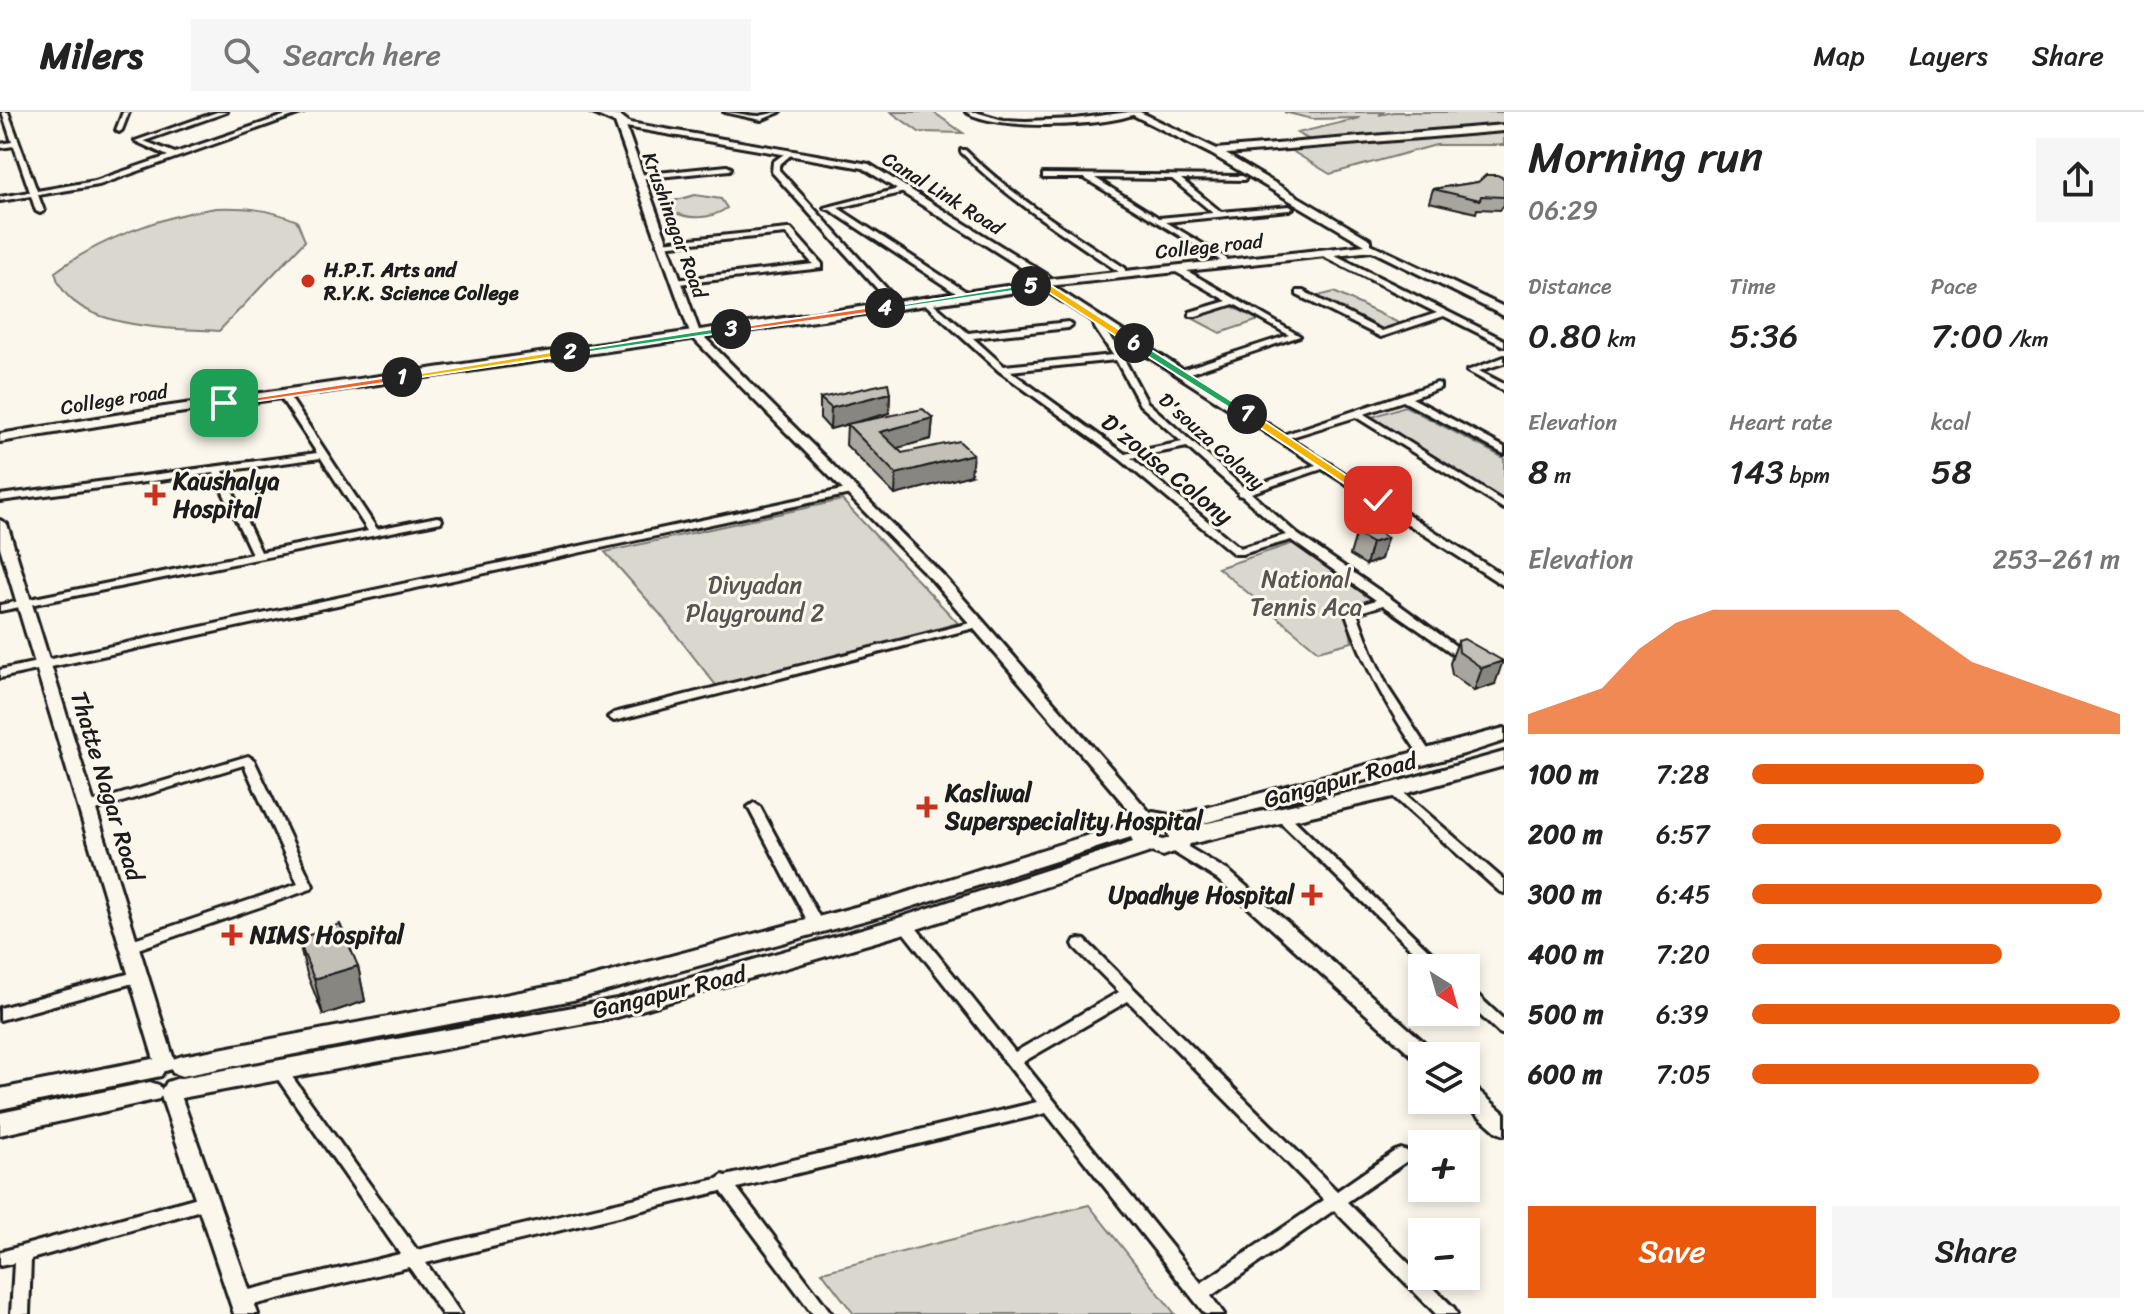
<!DOCTYPE html>
<meta charset="utf-8">
<style>
body{margin:0;font-family:Sriracha,sans-serif;background:#f6f6f6;color:#222;height:100vh;display:flex;flex-direction:column;font-size:30px;white-space:nowrap}
*{box-sizing:border-box;margin:0}
p{font-size:26px;color:#767676}
.icon{flex:none;width:44px;height:44px;fill:none;stroke:currentColor;stroke-width:2;stroke-linecap:round;stroke-linejoin:round}
.map{position:relative;flex:1;overflow:hidden}
.side{display:flex;flex-direction:column;background:#fff;width:640px}
.side>*{flex:none}
.needle{width:52px;rotate:143deg}
.fabs{position:absolute;left:1408px;top:842px;display:grid;gap:16px}
.fabs a{display:grid;place-items:center;width:72px;height:72px;border-radius:0px;background:#fff;box-shadow:0 4px 12px #0003;font-size:40px}
.pin{position:absolute;display:grid;place-items:center;width:68px;height:68px;color:#fff;margin:-34px;border-radius:16px;box-shadow:0 4px 12px #0006}
.km{position:absolute;width:40px;height:40px;margin:-20px;border-radius:50%;background:#222;color:#fff;font-size:22px;line-height:40px;text-align:center}
.round{display:grid;place-items:center;flex:none;width:84px;height:84px;border-radius:0px;background:#f6f6f6}
.summary{display:flex;align-items:center;justify-content:space-between;height:136px;padding:0 24px}
h1{font-size:44px;font-weight:600;line-height:60px}
.metrics{display:grid;grid-template-columns:repeat(3,1fr);gap:12px;height:136px;padding:8px 24px}
.metrics div{display:grid;align-content:center}
.metrics b{font-size:34px;font-weight:600}
.metrics small{font-size:22px;font-weight:400}
.metrics p{font-size:22px}
.chart{height:224px;padding:16px 24px}
.chart p{display:flex;justify-content:space-between}
.chart svg{width:100%;height:144px;margin-top:8px;fill:#ea580c;opacity:.7}
.action{display:flex;gap:16px;margin-top:auto;padding:16px 24px}
.action a{flex:1;height:92px;border-radius:0px;background:#ea580c;color:#fff;font-size:32px;font-weight:600;line-height:92px;text-align:center}
.action a+a{background:#f6f6f6;color:#222}
ul{padding:0 24px;list-style:none;font-size:26px}
li{display:grid;grid-template-columns:128px 96px 1fr;align-items:center;height:60px}
li i{height:20px;border-radius:10px;background:#ea580c}
header{display:flex;align-items:center;gap:48px;box-sizing:border-box;height:112px;padding:0 40px;background:#fff;border-bottom:2px solid #e0e0e0}
header strong{font-size:38px}
nav{display:flex;gap:44px;margin-inline-start:auto;font-size:28px}
.search{width:560px;height:72px;background:#f6f6f6;display:flex;align-items:center;gap:20px;box-sizing:border-box;padding:0 28px;border-radius:0px;color:#767676;font-size:30px}
main{display:flex;flex:1;min-height:0}
.map>svg:first-child{display:block}
.green{fill:#dad7ce;stroke:#7b7a75;stroke-width:2}
.lines{fill:none;stroke-linecap:round;stroke-linejoin:round}
.minor-casing{stroke:#1c1c1c;stroke-width:6}
.tertiary-casing{stroke:#1c1c1c;stroke-width:6}
.secondary-casing{stroke:#1c1c1c;stroke-width:6}
.primary-casing{stroke:#1c1c1c;stroke-width:6}
.minor{fill:#fbf7ec;fill-rule:evenodd}
.tertiary{fill:#fbf7ec;fill-rule:evenodd}
.secondary{fill:#fbf7ec;fill-rule:evenodd}
.primary{fill:#fbf7ec;fill-rule:evenodd}
.wall{fill:#a8a59e;stroke:#1c1c1c;stroke-width:2}
.shaded-wall{fill:#888681;stroke:#1c1c1c;stroke-width:2}
.building{fill:#c3c0b8;stroke:#1c1c1c;stroke-width:2}
.split-1{fill:#f0652b;stroke:#fff;stroke-width:2}
.split-2{fill:#f5b400;stroke:#fff;stroke-width:2}
.split-3{fill:#22a559;stroke:#fff;stroke-width:2}
.split-4{fill:#f0652b;stroke:#fff;stroke-width:2}
.split-5{fill:#22a559;stroke:#fff;stroke-width:2}
.split-6{fill:#f5b400;stroke:#fff;stroke-width:2}
.split-7{fill:#22a559;stroke:#fff;stroke-width:2}
.split-8{fill:#f5b400;stroke:#fff;stroke-width:2}
.poi-dot{fill:#c8321e;stroke:#fbf7ec;stroke-width:3}
.labels{text-anchor:middle;stroke-width:6;stroke-linejoin:round;paint-order:stroke}
.far-street-label{font-size:20px;fill:#1c1c1c;stroke:#fbf7ec}
.far-poi-label{font-size:20px;font-weight:bold;fill:#1c1c1c;stroke:#fbf7ec;text-anchor:start}
.street-label{font-size:24px;fill:#1c1c1c;stroke:#fbf7ec}
.poi-label{font-size:24px;font-weight:bold;fill:#1c1c1c;stroke:#fbf7ec;text-anchor:start}
.park-label{font-size:24px;fill:#555451;stroke:#fbf7ec}
</style>
<header>
<strong>Milers</strong>
<div class="search"><svg class="icon" aria-label="search" viewBox="0 0 24 24"><circle cx="10" cy="10" r="6"/><path d="M15 15l6 6"/></svg>Search here</div>
<nav><a>Map</a><a>Layers</a><a>Share</a></nav>
</header>
<main>
<div class="map">
<svg width="1504" height="1202" viewBox="0 0 1504 1202">
<rect width="100%" height="100%" fill="#fbf7ec"/>
<filter id="ink" filterUnits="userSpaceOnUse"><feTurbulence type="fractalNoise" baseFrequency=".0125" numOctaves="2"/><feDisplacementMap in="SourceGraphic" scale="16" xChannelSelector="R" yChannelSelector="G"/><feConvolveMatrix kernelMatrix="1 2 1 2 8 2 1 2 1" color-interpolation-filters="sRGB"/></filter>
<g filter="url(#ink)">
<g class="green">
<path d="M891,0H933L963,21L919,20Z"/>
<path d="M1284,0H1383L1379,3L1393,0H1504V33H1436L1330,62L1287,36L1319,33L1297,21L1360,6L1312,7Z"/>
<path d="M695,83L721,87L727,96C710,108 688,108 669,98L673,89Z"/>
<path d="M216,96C245,95 270,97 297,109L305,129L219,219C172,216 68,219 55,160C100,127 161,104 216,96Z"/>
<path d="M1334,180L1401,212L1380,218L1314,185Z"/>
<path d="M1231,194L1259,208L1220,221L1190,205Z"/>
<path d="M1405,294L1504,346V389L1372,305Z"/>
<path d="M842,388L958,511L719,577L659,501L605,440Z"/>
<path d="M1297,430L1381,487L1347,498L1352,530L1318,539L1218,456Z"/>
<path d="M1089,1093L1175,1202H854L822,1160Z"/>
</g>
<g class="lines">
<g class="minor-casing">
<g id="minor">
<path d="M2,0H8L37,79L95,69L168,44L135,29L217,0H227L144,29L175,41L295,0H304L99,73L38,83L44,99L40,101L36,99L31,84L0,89V85L30,80L14,34L0,36V32L12,30Z"/>
<path d="M123,0H129L122,18L119,20L116,18Z"/>
<path d="M724,0C735,0 748,4 759,4C767,3 773,0 780,0L761,8Z"/>
<path d="M966,0H975L1003,8L1026,9L1075,7L1129,0L1138,1C1106,15 996,19 966,0Z"/>
<path d="M961,38H965C1012,84 1070,120 1125,156V160H1119C1065,123 1007,87 961,40Z"/>
<path d="M788,39L794,40L779,53V58L896,187V191H890L772,60L773,50Z"/>
<path d="M727,54L731,56L730,58L638,67L634,65L638,63Z"/>
<path d="M1043,62L1242,64L1246,66L1245,68L1181,67L1221,100L1289,94L1293,96L1289,98L1166,110L1226,146V150H1223L1084,66H1043ZM1095,66L1172,67L1213,101L1159,106Z"/>
<path d="M906,75H909V79L838,96L965,179V183H959L830,98L824,96Z"/>
<path d="M788,117H791L822,152V156L678,172H675V168L813,152L786,122L661,134L657,132L661,130Z"/>
<path d="M1323,140H1329L1504,228V234L1444,204L1381,225L1297,183V179H1303L1382,219L1437,201L1323,144Z"/>
<path d="M1176,156H1182L1300,224L1184,263H1178V259L1289,223L1234,192L1196,204H1190V200L1227,189L1176,160Z"/>
<path d="M927,186L968,221L1068,210L1072,213L1068,216L973,226L1004,254L1113,243L1095,216L1093,207L1100,205L1103,216L1118,236L1147,290L1245,377L1322,351H1328V355L1251,381L1297,422L1390,486L1472,546L1466,549L1462,548L1383,493L1357,501L1372,541L1388,576L1433,645L1431,648H1423C1389,599 1364,555 1345,499L1347,497L1376,488L1291,428L1242,442H1234L1120,347L999,259L924,191L923,189ZM1116,248L1140,293L1182,330L1125,342L1010,259ZM1187,335L1238,380V383L1242,384L1286,423L1240,436L1131,346Z"/>
<path d="M1504,245V251L1479,259L1504,272V279L1467,259Z"/>
<path d="M1437,271L1440,272V276L1412,286L1504,335V342L1403,289L1364,302L1504,390V397L1356,305L1285,327L1282,328L1277,325Z"/>
<path d="M284,280L287,281L377,417L437,405L441,406L442,408L441,410L0,499V493L252,442L214,361L0,389V383L317,341L279,283ZM321,346L368,419L261,440L223,359Z"/>
<path d="M851,376L856,379L855,381L0,566V558Z"/>
<path d="M978,509L984,512L982,514L614,609L608,605L614,601Z"/>
<path d="M248,644L254,648L313,774L311,777L135,838L130,839L125,838L123,834L125,830L298,772L244,653L89,700L84,699L83,696L84,693Z"/>
<path d="M1393,674L1397,675L1504,768V781L1499,779L1389,681L1387,678L1389,675Z"/>
<path d="M754,691L760,695L824,814L822,818H812L810,814L748,695Z"/>
<path d="M1281,699L1286,700L1447,856H1431L1276,706L1275,703Z"/>
<path d="M905,807L910,808L1015,940L1119,880L1075,836L1073,832L1075,828L1080,827L1085,828L1337,1079L1395,1039L1401,1037L1407,1039L1409,1044L1407,1049L1347,1090L1454,1196L1457,1202H1436L1334,1098L1211,1184L1224,1202H1205L1046,1001L737,1076L832,1202H813L721,1079L426,1151L461,1202H442L409,1155L241,1196L235,1193L232,1188L235,1183L241,1180L400,1142L275,963L272,959L275,955L280,953L285,955L417,1138L717,1067L723,1063L726,1064L1037,990L900,816L898,812L900,808ZM1128,889L1324,1088L1201,1171L1023,950Z"/>
<path d="M139,859L144,860L146,864L144,868L0,908V896Z"/>
<path d="M1466,876L1471,877L1504,908V923L1499,921L1466,890Z"/>
<path d="M205,1083L211,1085L213,1090L211,1095L31,1147L29,1202H11L14,1151L0,1154V1140Z"/>
</g>
</g>
<g class="tertiary-casing">
<g id="tertiary">
<path d="M590,0L621,4L630,11L869,52L1049,164V168H1041L863,56L626,15L700,221L943,463L1153,704L1156,708L1153,712H1141L933,469L691,224L615,11Z"/>
<path d="M1504,13V19L1215,43L1210,40L1215,37Z"/>
<path d="M1040,171H1048L1504,464V474L1040,175Z"/>
<path d="M0,408L7,412L175,951L172,957L165,959L158,957L155,951L0,435Z"/>
<path d="M1176,728L1230,760L1433,938L1436,944H1422V951L1419,950L1218,768L1170,738L1167,734L1170,730Z"/>
<path d="M1466,972L1473,974L1504,1001V1023L1497,1020L1461,988H1466Z"/>
<path d="M170,973L177,975L180,981L258,1202H234L160,981L163,975Z"/>
</g>
</g>
<g class="secondary-casing">
<g id="secondary">
<path d="M1127,0H1140L1219,38L1371,128V132L1504,195V204L1372,139L1048,174V168L1052,167L1365,133L1211,42Z"/>
<path d="M1041,169L1047,173L1045,176L164,303L0,330V322L164,295Z"/>
</g>
</g>
<g class="primary-casing">
<g id="primary">
<path d="M1504,616V629L1464,642L1189,715L1393,671L1504,640V654L1393,685L1190,732L1188,735L1163,744L1151,740L899,823L617,905L176,987L167,984L163,977L167,970L176,967L617,887L886,810L1133,730L1131,725L892,801L573,888L182,964L173,961L169,954L173,947L182,944L573,870L889,786L1130,710L1153,700L1176,704ZM1156,715L1168,719L1169,726L1163,728L1152,724L1150,718Z"/>
<path d="M152,947L161,950L165,957L161,964L0,997V977Z"/>
<path d="M150,970L159,973L163,980L159,987L0,1023V1001Z"/>
</g>
</g>
<use href="#minor" class="minor"/>
<use href="#tertiary" class="tertiary"/>
<use href="#secondary" class="secondary"/>
<use href="#primary" class="primary"/>
</g>
<g class="wall">
<path d="M1504,66V93L1500,98L1477,97L1476,101L1429,90L1433,77Z"/>
<path d="M890,281L889,301L830,317L820,306V286Z"/>
<path d="M933,306L931,327L897,336L902,341L971,363L895,383L846,333L847,312Z"/>
<path d="M1356,422L1387,426L1381,447L1366,453L1350,443Z"/>
<path d="M1458,529L1495,572L1474,579L1452,563L1450,551Z"/>
<path d="M298,827L358,854L365,889L323,903L307,862Z"/>
</g>
<g class="shaded-wall">
<path d="M890,281L889,301L830,317L831,296Z"/>
<path d="M933,306L931,327L879,341L880,320Z"/>
<path d="M973,342L971,363L895,383L896,362Z"/>
<path d="M1387,426L1381,447L1366,453L1372,431Z"/>
<path d="M1503,549L1495,572L1474,579L1482,556Z"/>
<path d="M358,854L365,889L323,903L314,867Z"/>
</g>
<g class="building">
<path d="M1486,63H1497L1504,66V85L1481,84L1480,88L1433,77L1478,70Z"/>
<path d="M888,271L890,281L831,296L820,286Z"/>
<path d="M923,297L933,306L880,320L902,341L959,329L973,342L896,362L847,312Z"/>
<path d="M1371,414L1387,426L1372,431L1356,422Z"/>
<path d="M1464,527L1503,549L1482,556L1459,540L1458,529Z"/>
<path d="M340,812L358,854L314,867L298,827Z"/>
</g>
</g>
<path class="split-1" d="M402,263L405,268L224,294L219,291Z"/>
<path class="split-2" d="M570,237L573,242L402,268L397,265Z"/>
<path class="split-3" d="M731,214L734,219L570,243L565,240Z"/>
<path class="split-4" d="M885,193L888,198L731,220L726,217Z"/>
<path class="split-5" d="M1031,172L1034,176L885,198L880,196Z"/>
<path class="split-6" d="M1047,171L1137,229L1139,231L1130,233L1042,176L1027,174Z"/>
<path class="split-7" d="M1134,228L1137,229L1252,302L1244,305L1130,233Z"/>
<path class="split-8" d="M1247,299L1251,300L1383,388L1374,391L1244,305V300Z"/>
<g class="poi-dot">
<circle cx="308" cy="169" r="8"/>
<path d="M151 371h8v8h8v8h-8v8h-8v-8h-8v-8h8z"/>
<path d="M923 683h8v8h8v8h-8v8h-8v-8h-8v-8h8z"/>
<path d="M1308 771h8v8h8v8h-8v8h-8v-8h-8v-8h8z"/>
<path d="M228 811h8v8h8v8h-8v8h-8v-8h-8v-8h8z"/>
</g>
<g class="labels">
<g class="far-street-label">
<text transform="translate(943 81) rotate(32)" y="7">Canal Link Road</text>
<text transform="translate(675 113) rotate(70)" y="7">Krushinagar Road</text>
<text transform="translate(1209 134) rotate(-6)" y="7">College road</text>
<text transform="translate(114 287) rotate(-9)" y="7">College road</text>
<text transform="translate(1212 329) rotate(42)" y="7">D'souza Colony</text>
</g>
<g class="far-poi-label">
<text x="324" y="165">H.P.T. Arts and<tspan x="324" dy="23">R.Y.K. Science College</tspan></text>
</g>
<g class="street-label">
<text transform="translate(1167 357) rotate(39)" y="8">D'zousa Colony</text>
<text transform="translate(1340 668) rotate(-15)" y="8">Gangapur Road</text>
<text transform="translate(107 674) rotate(73)" y="8">Thatte Nagar Road</text>
<text transform="translate(669 880) rotate(-14)" y="8">Gangapur Road</text>
</g>
<g class="poi-label">
<text x="173" y="377">Kaushalya<tspan x="173" dy="28">Hospital</tspan></text>
<text x="945" y="689">Kasliwal<tspan x="945" dy="28">Superspeciality Hospital</tspan></text>
<text x="1294" y="791" text-anchor="end">Upadhye Hospital</text>
<text x="250" y="831">NIMS Hospital</text>
</g>
<g class="park-label">
<text x="1306" y="475">National<tspan x="1306" dy="28">Tennis Aca</tspan></text>
<text x="755" y="481">Divyadan<tspan x="755" dy="28">Playground 2</tspan></text>
</g>
</g>
</svg>
<div class="fabs">
<a><svg class="needle" viewBox="-14 -14 28 28"><path d="M0-13l5 13h-10z" fill="#e53935"/><path d="M0 13l5-13h-10z" fill="#767676"/></svg></a>
<a><svg class="icon" aria-label="layers" viewBox="0 0 24 24"><path d="M12 4l9 5-9 5-9-5zM3 14l9 5 9-5"/></svg></a>
<a>+</a>
<a>−</a>
</div>
<div class="pin" style="left:224px;top:291px;background:#1e9e55"><svg class="icon" aria-label="arrive" viewBox="0 0 24 24"><path d="M6 21V4h12l-3 4 3 4H6"/></svg></div>
<div class="pin" style="left:1378px;top:388px;background:#d93025"><svg class="icon" aria-label="check" viewBox="0 0 24 24"><path d="M5 12l5 5 9-10"/></svg></div>
<b class="km" style="left:402px;top:265px">1</b>
<b class="km" style="left:570px;top:240px">2</b>
<b class="km" style="left:731px;top:217px">3</b>
<b class="km" style="left:885px;top:196px">4</b>
<b class="km" style="left:1031px;top:174px">5</b>
<b class="km" style="left:1134px;top:231px">6</b>
<b class="km" style="left:1247px;top:302px">7</b>
</div>
<section class="side">
<div class="summary"><div><h1>Morning run</h1><p>06:29</p></div><a class="round"><svg class="icon" aria-label="share" viewBox="0 0 24 24"><path d="M12 15V3M7 8l5-5 5 5M5 13v7h14v-7"/></svg></a></div>
<div class="metrics">
<div><p>Distance</p><b>0.80<small> km</small></b></div>
<div><p>Time</p><b>5:36</b></div>
<div><p>Pace</p><b>7:00<small> /km</small></b></div>
</div>
<div class="metrics">
<div><p>Elevation</p><b>8<small> m</small></b></div>
<div><p>Heart rate</p><b>143<small> bpm</small></b></div>
<div><p>kcal</p><b>58</b></div>
</div>
<div class="chart"><p><span>Elevation</span>253–261 m</p>
<svg viewBox="0 0 160 44" preserveAspectRatio="none"><path d="M0 44V38L10 34L20 30L30 18L40 10L50 6L60 6L70 6L80 6L90 6L100 6L110 14L120 22L130 26L140 30L150 34L160 38V44z"/></svg>
</div>
<ul>
<li><b>100 m</b>7:28<i style="width:63%"></i></li>
<li><b>200 m</b>6:57<i style="width:84%"></i></li>
<li><b>300 m</b>6:45<i style="width:95%"></i></li>
<li><b>400 m</b>7:20<i style="width:68%"></i></li>
<li><b>500 m</b>6:39<i style="width:100%"></i></li>
<li><b>600 m</b>7:05<i style="width:78%"></i></li>
</ul>
<div class="action"><a>Save</a><a>Share</a></div>
</section>
</main>
